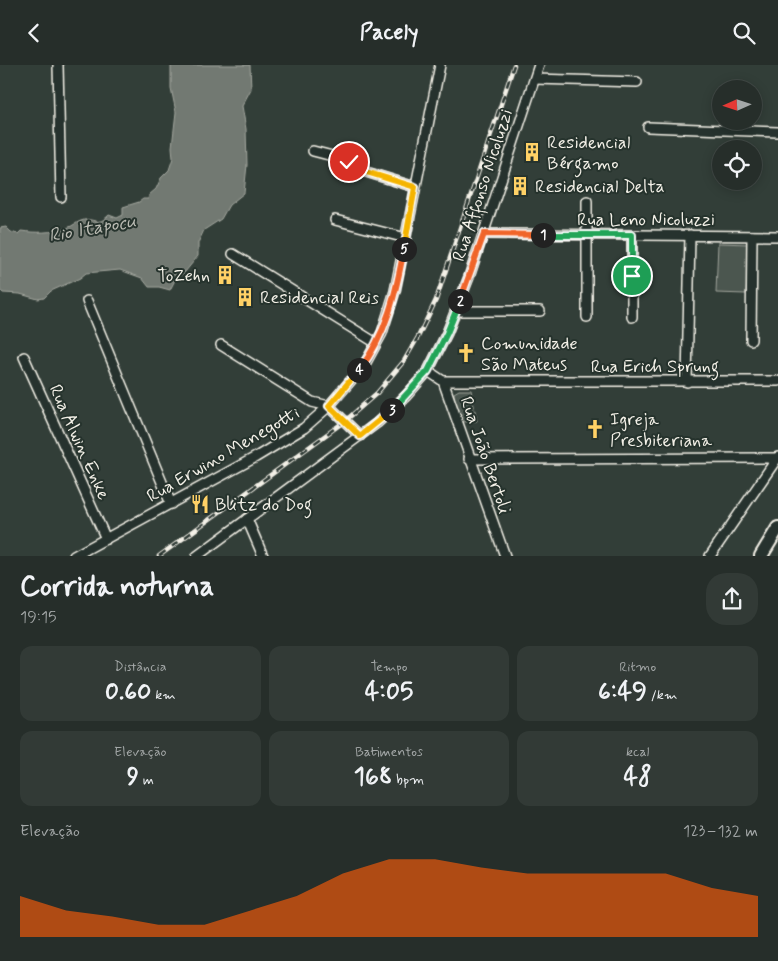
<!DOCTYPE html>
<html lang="pt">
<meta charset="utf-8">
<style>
body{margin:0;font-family:Mynerve,sans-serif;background:#323a36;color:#f1f3f6;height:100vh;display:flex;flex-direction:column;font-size:19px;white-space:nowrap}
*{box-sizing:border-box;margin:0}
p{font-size:16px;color:#a4a8a8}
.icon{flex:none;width:28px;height:28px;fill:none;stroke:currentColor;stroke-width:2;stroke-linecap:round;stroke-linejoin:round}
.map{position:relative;height:491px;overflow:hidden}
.sheet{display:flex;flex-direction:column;background:#262e2a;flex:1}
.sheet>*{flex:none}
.needle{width:32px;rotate:267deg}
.controls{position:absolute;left:712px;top:15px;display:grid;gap:10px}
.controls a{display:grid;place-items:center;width:50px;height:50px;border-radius:50%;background:#262e2a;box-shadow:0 2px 12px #0003,0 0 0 1px #424a47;font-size:25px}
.pin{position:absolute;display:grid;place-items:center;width:42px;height:42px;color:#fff;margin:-21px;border:2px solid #fff;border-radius:50%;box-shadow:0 1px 5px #0007}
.km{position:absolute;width:25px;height:25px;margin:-12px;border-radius:50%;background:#222;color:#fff;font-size:14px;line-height:25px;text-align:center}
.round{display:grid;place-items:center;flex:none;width:52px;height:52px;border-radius:20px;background:#323a36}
.headline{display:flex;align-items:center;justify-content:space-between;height:85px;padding:0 20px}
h1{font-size:28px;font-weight:700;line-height:38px}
.metrics{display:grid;grid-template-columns:repeat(3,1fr);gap:8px;height:85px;padding:5px 20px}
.metrics div{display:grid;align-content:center;border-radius:12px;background:#323a36;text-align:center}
.metrics b{font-size:25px;font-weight:700}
.metrics small{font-size:14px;font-weight:400}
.metrics p{font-size:14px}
.chart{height:140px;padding:10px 20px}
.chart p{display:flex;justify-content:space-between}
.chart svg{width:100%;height:90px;margin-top:5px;fill:#ea580c;opacity:.7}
header{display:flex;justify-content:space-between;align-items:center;height:65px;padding:0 20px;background:#262e2a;font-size:22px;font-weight:700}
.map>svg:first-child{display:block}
.green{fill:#4c564f;stroke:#a0a49c}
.water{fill:#727972;stroke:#a6a9a1}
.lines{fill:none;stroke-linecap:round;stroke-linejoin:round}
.minor-casing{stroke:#f4f1e8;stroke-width:12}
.highway-casing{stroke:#f4f1e8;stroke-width:16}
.minor{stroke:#26332d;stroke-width:9}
.highway{stroke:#26332d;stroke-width:12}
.rail-casing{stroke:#f4f1e8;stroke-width:4.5}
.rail{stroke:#26332d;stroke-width:2.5;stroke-dasharray:8;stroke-linecap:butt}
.split-1-casing{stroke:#fff;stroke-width:10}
.split-2-casing{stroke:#fff;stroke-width:10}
.split-3-casing{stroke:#fff;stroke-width:10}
.split-4-casing{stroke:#fff;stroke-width:10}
.split-5-casing{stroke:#fff;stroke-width:10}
.split-6-casing{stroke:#fff;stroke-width:10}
.split-1{stroke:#22a559;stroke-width:6}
.split-2{stroke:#f0652b;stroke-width:6}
.split-3{stroke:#22a559;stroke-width:6}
.split-4{stroke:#f5b400;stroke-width:6}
.split-5{stroke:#f0652b;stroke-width:6}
.split-6{stroke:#f5b400;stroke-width:6}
.labels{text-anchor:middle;stroke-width:4;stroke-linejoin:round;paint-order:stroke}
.poi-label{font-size:18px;fill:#f4f1e8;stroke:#26332d;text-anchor:start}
.street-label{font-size:18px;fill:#f4f1e8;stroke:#26332d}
.water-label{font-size:19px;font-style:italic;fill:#babbb3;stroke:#26332d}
</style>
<header><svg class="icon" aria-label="back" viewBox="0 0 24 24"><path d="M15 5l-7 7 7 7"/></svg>Pacely<svg class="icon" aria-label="search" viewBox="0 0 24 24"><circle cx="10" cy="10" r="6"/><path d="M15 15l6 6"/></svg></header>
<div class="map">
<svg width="778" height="491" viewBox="0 0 778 491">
<rect width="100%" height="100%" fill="#323e38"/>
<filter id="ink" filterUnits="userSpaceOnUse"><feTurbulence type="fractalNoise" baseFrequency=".02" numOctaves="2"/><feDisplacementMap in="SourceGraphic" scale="10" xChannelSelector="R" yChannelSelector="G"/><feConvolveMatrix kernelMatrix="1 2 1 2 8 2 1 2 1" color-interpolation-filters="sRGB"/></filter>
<g filter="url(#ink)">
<g class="green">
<path d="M718,178L749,179L746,229L716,228Z"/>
<path d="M471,325L477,356L462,357L454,332V328L459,325Z"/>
</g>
<path class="water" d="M171,0H250L251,24L242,41L246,64L247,100L244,128L229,140L221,154L204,165L198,178V191L185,207L176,213L170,225L159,222H149L142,213L120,205L86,208L80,213L51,226L44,233L38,234L20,229L3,228L0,225V163L6,162L11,167L18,169L21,166C35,168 52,168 67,163C73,161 78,156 84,155C96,153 97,162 109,150L117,153L123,150V142L139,137L143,134H148L149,130L156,124L161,113L169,105L173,93L172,82L176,47L171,23Z"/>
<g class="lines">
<g class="minor-casing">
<g id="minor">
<path d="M58,0L61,132"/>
<path d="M535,14L637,17"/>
<path d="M648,62L778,67"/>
<path d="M313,86L344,94L363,106L415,122"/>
<path d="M587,136V252"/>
<path d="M335,155L406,173"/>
<path d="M484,169L778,171"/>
<path d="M233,189L376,278"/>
<path d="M87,236L171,439"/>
<path d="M456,246H540"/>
<path d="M632,252V170"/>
<path d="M751,275L752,171"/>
<path d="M221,280L312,337L329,341"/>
<path d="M24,292L106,474"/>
<path d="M428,306L443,316L505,491"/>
<path d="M443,316H778"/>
<path d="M687,317L690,170"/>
<path d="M329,341L360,371"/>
<path d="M469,394L778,393"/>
<path d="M247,454L263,491"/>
<path d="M74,491L256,392L304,363L329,341L365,299L382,268L395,226L440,0"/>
<path d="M197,491L377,358L406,331L428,306L447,268L469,212L539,0"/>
<path d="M710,491L778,392"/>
</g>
</g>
<g class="highway-casing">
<path id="highway" d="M761,491L778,463"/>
</g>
<use href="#minor" class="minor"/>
<use href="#highway" class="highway"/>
<g class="rail-casing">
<path id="rail" d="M159,491L345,356L377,328L404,296L418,272L436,235L514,0"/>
</g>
<use href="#rail" class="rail"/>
</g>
</g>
<g class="lines" filter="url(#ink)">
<g class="split-1-casing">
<path id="split-1" d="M543,170H632V211"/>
</g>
<g class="split-2-casing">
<path id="split-2" d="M460,236L484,169L543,170"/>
</g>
<g class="split-3-casing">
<path id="split-3" d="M392,345L428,306L447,268L460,236"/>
</g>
<g class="split-4-casing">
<path id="split-4" d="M359,305L329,341L360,371L392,345"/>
</g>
<g class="split-5-casing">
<path id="split-5" d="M359,305C387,270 396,227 404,184"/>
</g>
<g class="split-6-casing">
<path id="split-6" d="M349,97L363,106L415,122L404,184"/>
</g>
<use href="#split-1" class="split-1"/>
<use href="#split-2" class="split-2"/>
<use href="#split-3" class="split-3"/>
<use href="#split-4" class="split-4"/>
<use href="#split-5" class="split-5"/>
<use href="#split-6" class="split-6"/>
</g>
<defs>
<g id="building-bare" transform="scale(1.5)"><path d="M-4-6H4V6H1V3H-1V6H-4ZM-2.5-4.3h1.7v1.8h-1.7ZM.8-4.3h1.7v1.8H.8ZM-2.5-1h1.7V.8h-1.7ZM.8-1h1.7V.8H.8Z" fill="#ffd166" stroke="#26332d" stroke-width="2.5" paint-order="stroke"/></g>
<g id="church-bare" transform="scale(1.5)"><path d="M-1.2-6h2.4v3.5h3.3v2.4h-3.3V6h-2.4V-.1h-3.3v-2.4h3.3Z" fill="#ffd166" stroke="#26332d" stroke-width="2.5" paint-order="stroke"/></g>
<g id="restaurant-bare" transform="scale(1.5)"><path d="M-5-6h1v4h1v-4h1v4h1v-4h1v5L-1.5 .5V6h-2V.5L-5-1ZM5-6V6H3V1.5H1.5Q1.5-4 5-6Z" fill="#ffd166" stroke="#26332d" stroke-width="2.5" paint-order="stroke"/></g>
</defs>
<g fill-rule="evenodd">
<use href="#building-bare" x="532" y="87"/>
<use href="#building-bare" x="520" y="121"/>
<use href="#building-bare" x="225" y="210"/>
<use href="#building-bare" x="245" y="232"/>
<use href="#church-bare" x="466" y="288"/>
<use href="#church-bare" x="595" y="364"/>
<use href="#restaurant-bare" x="200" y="439"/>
</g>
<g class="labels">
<g class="poi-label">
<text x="547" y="83">Residencial<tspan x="547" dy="21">Bérgamo</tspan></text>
<text x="535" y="127">Residencial Delta</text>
<text x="210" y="216" text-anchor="end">ToZehn</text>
<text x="260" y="238">Residencial Reis</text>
<text x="481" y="284">Comunidade<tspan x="481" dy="21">São Mateus</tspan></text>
<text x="610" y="360">Igreja<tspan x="610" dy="21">Presbiteriana</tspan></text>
<text x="215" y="445">Blitz do Dog</text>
</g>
<g class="street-label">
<text transform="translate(482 120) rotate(-72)" y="6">Rua Affonso Nicoluzzi</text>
<text x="646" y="160">Rua Leno Nicoluzzi</text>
<text x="655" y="307">Rua Erich Sprung</text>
<text transform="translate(80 377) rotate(66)" y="6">Rua Alwin Enke</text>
<text transform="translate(223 389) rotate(-30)" y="6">Rua Erwino Menegotti</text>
<text transform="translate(486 390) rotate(71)" y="6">Rua João Bertoli</text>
</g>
<g class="water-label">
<text transform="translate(92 162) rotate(-10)" y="7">Rio Itapocu</text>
</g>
</g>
</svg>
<div class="controls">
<a><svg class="needle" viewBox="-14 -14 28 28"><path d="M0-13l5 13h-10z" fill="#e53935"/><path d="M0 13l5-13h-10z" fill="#a4a8a8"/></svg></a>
<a><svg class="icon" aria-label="locate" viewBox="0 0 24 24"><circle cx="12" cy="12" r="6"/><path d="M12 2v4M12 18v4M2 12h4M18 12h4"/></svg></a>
</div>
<div class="pin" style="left:632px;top:211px;background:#1e9e55"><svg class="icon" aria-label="arrive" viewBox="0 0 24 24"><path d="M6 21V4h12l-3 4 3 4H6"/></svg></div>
<div class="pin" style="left:349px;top:97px;background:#d93025"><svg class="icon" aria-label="check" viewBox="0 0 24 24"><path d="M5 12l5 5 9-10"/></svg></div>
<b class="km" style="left:543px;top:170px">1</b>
<b class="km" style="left:460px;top:236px">2</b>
<b class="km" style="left:392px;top:345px">3</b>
<b class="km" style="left:359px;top:305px">4</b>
<b class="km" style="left:404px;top:184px">5</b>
</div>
<section class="sheet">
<div class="headline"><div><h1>Corrida noturna</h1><p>19:15</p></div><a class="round"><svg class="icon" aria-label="share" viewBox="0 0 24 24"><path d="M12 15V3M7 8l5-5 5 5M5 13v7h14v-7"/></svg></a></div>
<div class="metrics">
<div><p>Distância</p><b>0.60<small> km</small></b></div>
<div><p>Tempo</p><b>4:05</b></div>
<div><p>Ritmo</p><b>6:49<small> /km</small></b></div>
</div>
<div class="metrics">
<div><p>Elevação</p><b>9<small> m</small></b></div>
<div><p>Batimentos</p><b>168<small> bpm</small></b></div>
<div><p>kcal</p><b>48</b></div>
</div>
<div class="chart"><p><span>Elevação</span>123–132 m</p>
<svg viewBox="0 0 160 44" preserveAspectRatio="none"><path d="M0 44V24L10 31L20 34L30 38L40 38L50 31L60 24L70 13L80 6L90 6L100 10L110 13L120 13L130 13L140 13L150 20L160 24V44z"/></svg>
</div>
</section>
